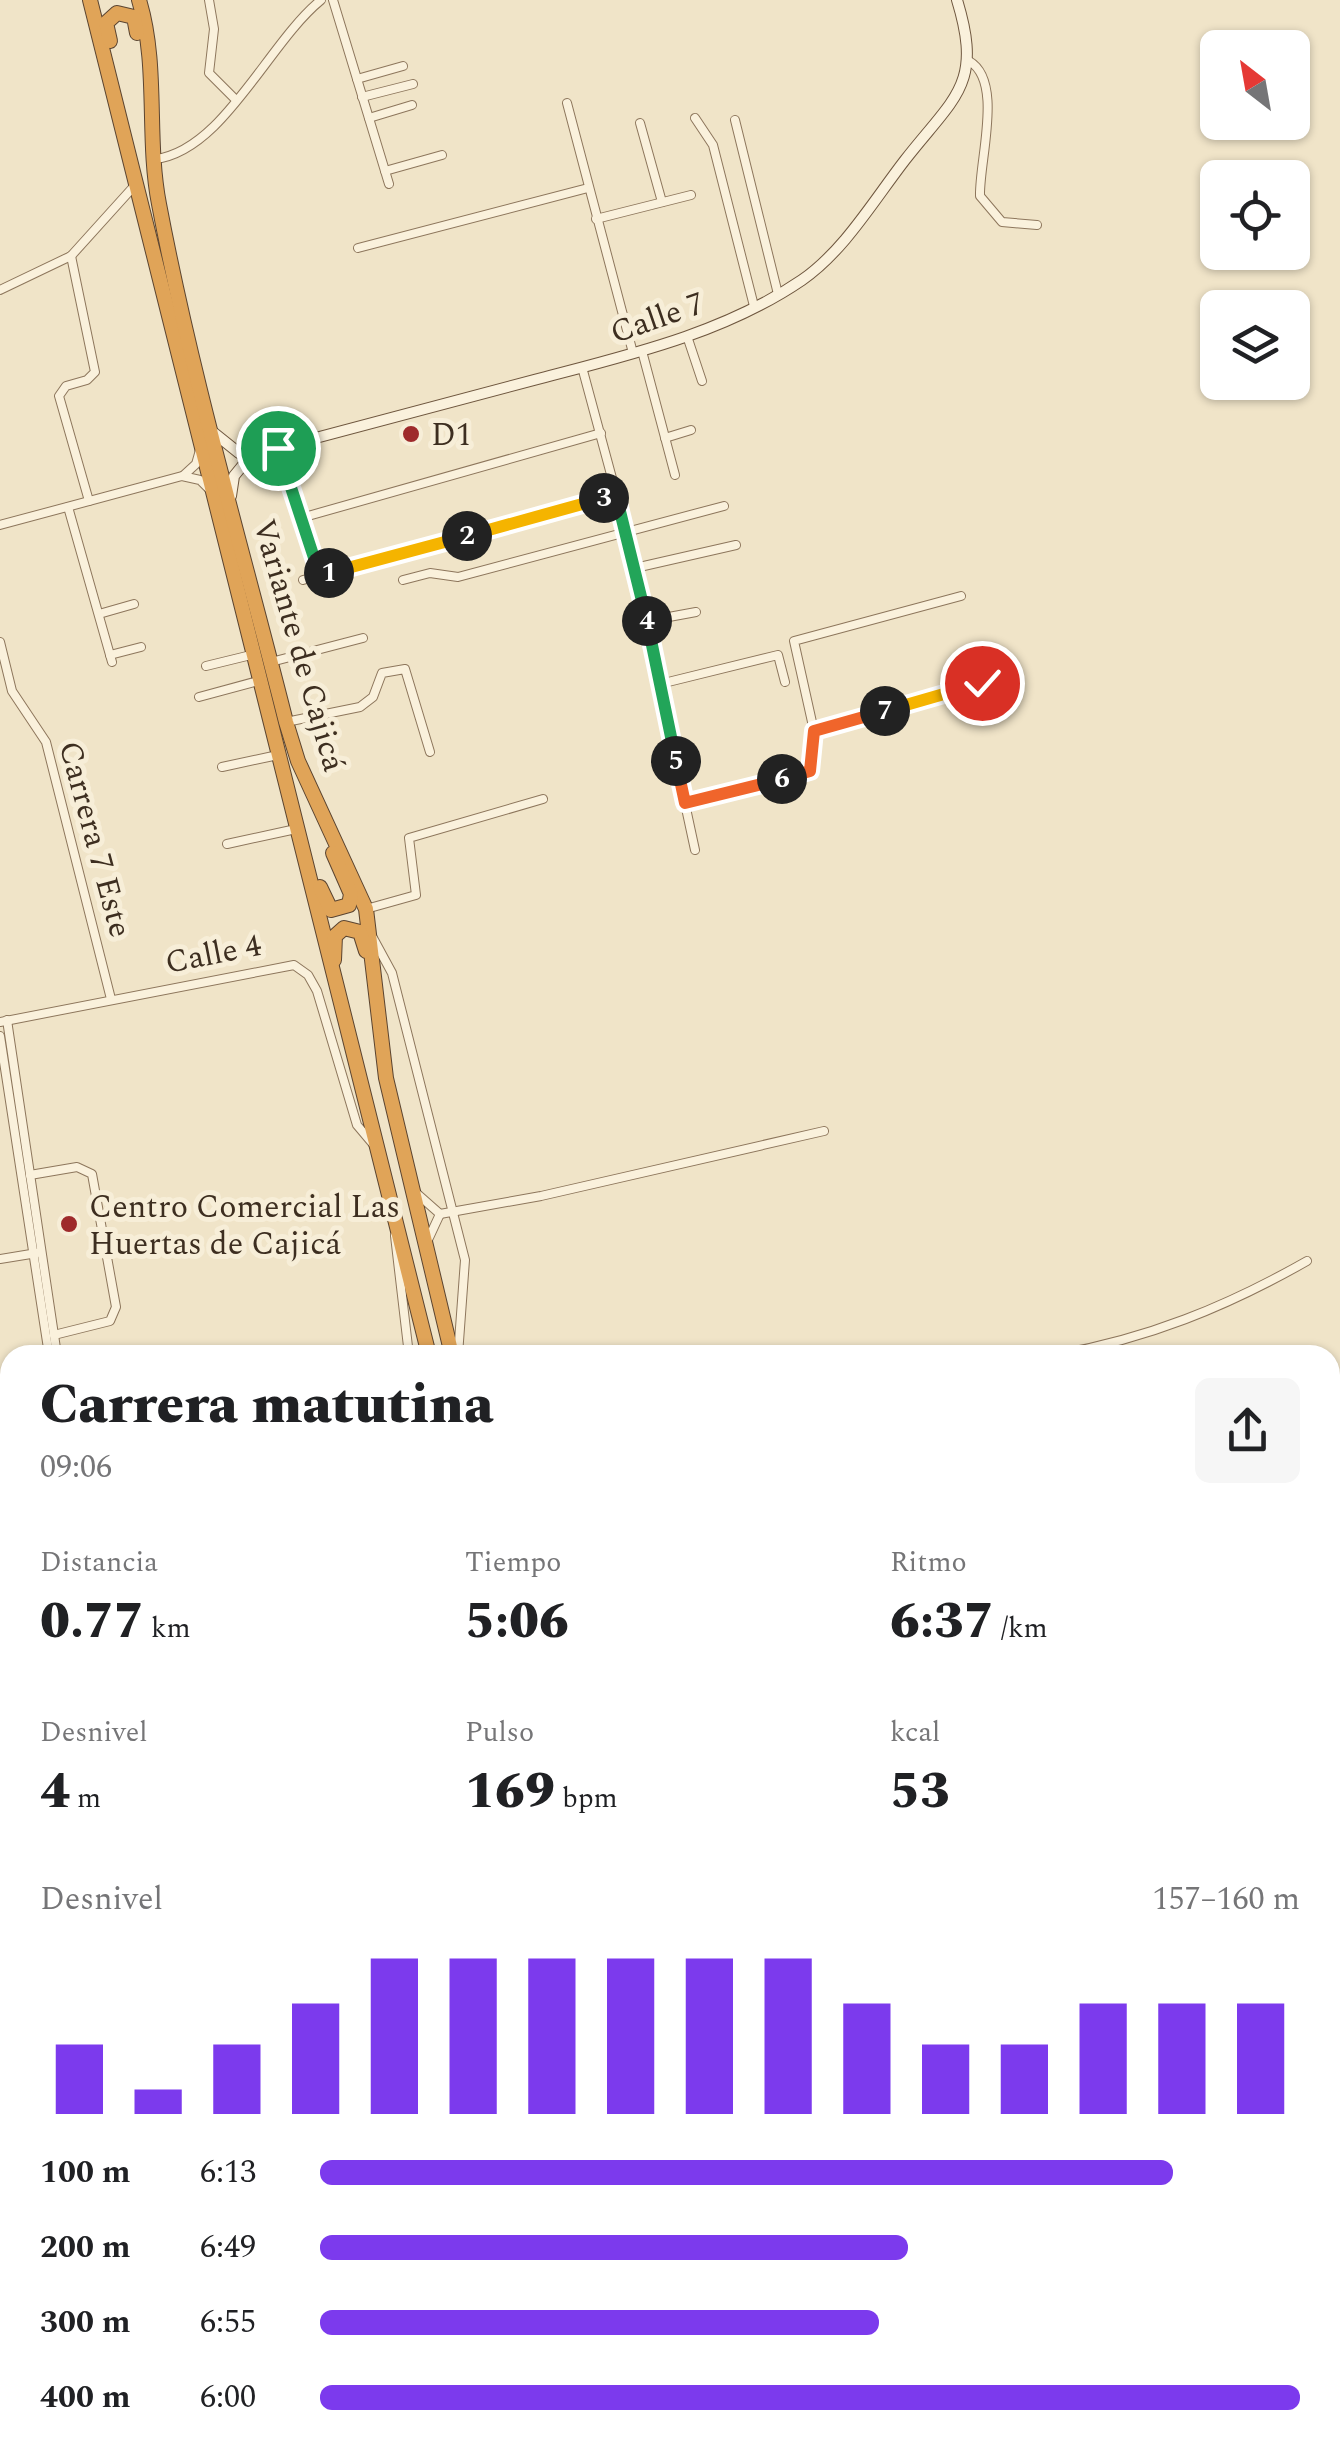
<!DOCTYPE html>
<html lang="es">
<meta charset="utf-8">
<style>
body{margin:0;font-family:Spectral,serif;background:#f6f6f6;color:#202124;height:100vh;display:flex;flex-direction:column;font-size:38px;white-space:nowrap}
*{box-sizing:border-box;margin:0}
p{font-size:32px;color:#757577}
.icon{flex:none;width:55px;height:55px;fill:none;stroke:currentColor;stroke-width:2;stroke-linecap:round;stroke-linejoin:round}
.map{position:relative;flex:1;overflow:hidden}
.side{position:absolute;left:0px;top:1345px;width:1340px;height:1110px;display:flex;flex-direction:column;background:#fff;border-radius:30px 30px 0 0;box-shadow:0 2px 8px #0004}
.side>*{flex:none}
.needle{width:65px;rotate:329deg}
.controls{position:absolute;left:1200px;top:30px;display:grid;gap:20px}
.controls a{display:grid;place-items:center;width:110px;height:110px;border-radius:15px;background:#fff;box-shadow:0 2px 8px #0004;font-size:50px}
.pin{position:absolute;display:grid;place-items:center;width:85px;height:85px;color:#fff;margin:-42px;border:5px solid #fff;border-radius:50%;box-shadow:0 2px 10px #0007}
.km{position:absolute;width:50px;height:50px;margin:-25px;border-radius:50%;background:#222;color:#fff;font-size:28px;line-height:50px;text-align:center}
.round{display:grid;place-items:center;flex:none;width:105px;height:105px;border-radius:15px;background:#f6f6f6}
.overview{display:flex;align-items:center;justify-content:space-between;height:170px;padding:0 40px}
h1{font-size:55px;font-weight:800;line-height:75px}
.figures{display:grid;grid-template-columns:repeat(3,1fr);gap:15px;height:170px;padding:10px 40px}
.figures div{display:grid;align-content:center}
.figures b{font-size:50px;font-weight:800}
.figures small{font-size:28px;font-weight:400}
.figures p{font-size:28px}
.chart{height:280px;padding:20px 40px}
.chart p{display:flex;justify-content:space-between}
.chart svg{width:100%;height:180px;margin-top:10px;stroke:#7c3aed;stroke-width:6}
ul{padding:0 40px;list-style:none;font-size:32px}
li{display:grid;grid-template-columns:160px 120px 1fr;align-items:center;height:75px}
li i{height:25px;border-radius:12px;background:#7c3aed}
.map>svg:first-child{display:block}
.farmland{fill:#e6deb5}
.lines{fill:none;stroke-linecap:round;stroke-linejoin:round}
.street-casing{stroke:#8d765c;stroke-width:10}
.secondary-casing{stroke:#6f573f;stroke-width:12}
.highway-casing{stroke:#5b4430;stroke-width:16}
.street{stroke:#faf1dc;stroke-width:8}
.secondary{stroke:#faf1dc;stroke-width:10}
.highway{stroke:#e0a458;stroke-width:14}
.split-1-casing{stroke:#fff;stroke-width:20}
.split-2-casing{stroke:#fff;stroke-width:20}
.split-3-casing{stroke:#fff;stroke-width:20}
.split-4-casing{stroke:#fff;stroke-width:20}
.split-5-casing{stroke:#fff;stroke-width:20}
.split-6-casing{stroke:#fff;stroke-width:20}
.split-7-casing{stroke:#fff;stroke-width:20}
.split-8-casing{stroke:#fff;stroke-width:20}
.split-1{stroke:#22a559;stroke-width:12}
.split-2{stroke:#f5b400;stroke-width:12}
.split-3{stroke:#f5b400;stroke-width:12}
.split-4{stroke:#22a559;stroke-width:12}
.split-5{stroke:#22a559;stroke-width:12}
.split-6{stroke:#f0652b;stroke-width:12}
.split-7{stroke:#f0652b;stroke-width:12}
.split-8{stroke:#f5b400;stroke-width:12}
.poi-dot{fill:#9e2a2b;stroke:#f7eed8;stroke-width:4}
.labels{text-anchor:middle;stroke-width:10;stroke-linejoin:round;paint-order:stroke}
.street-label{font-size:32px;fill:#3d2e20;stroke:#f7eed8}
.poi-label{font-size:32px;fill:#3d2e20;stroke:#f7eed8;text-anchor:start}
</style>
<div class="map">
<svg width="1340" height="2455" viewBox="0 0 1340 2455">
<rect width="100%" height="100%" fill="#f0e4c8"/>
<g class="farmland">
<path d="M10,1862V1966L0,1968V1865Z"/>
<path d="M10,1990V2131L0,2133V1992Z"/>
<path d="M10,2155V2231L0,2234V2157Z"/>
<path d="M10,2252V2382L0,2336V2254Z"/>
<path d="M24,2445H126L129,2455H26Z"/>
</g>
<g class="lines">
<g class="street-casing">
<g id="street">
<path d="M209,0L214,29L209,73L235,99"/>
<path d="M333,0L389,184"/>
<path d="M969,61C1004,81 979,160 980,196L1002,222L1037,225"/>
<path d="M357,79L403,66"/>
<path d="M362,97L413,84"/>
<path d="M567,103L633,353"/>
<path d="M369,118L412,105"/>
<path d="M695,118L713,145L754,306"/>
<path d="M735,120L778,294"/>
<path d="M640,123L662,202"/>
<path d="M155,159C223,151 268,43 321,0"/>
<path d="M385,171L442,155"/>
<path d="M596,219L691,195"/>
<path d="M358,248L588,188"/>
<path d="M71,256L95,372L87,380L66,386L59,396L89,501"/>
<path d="M0,290L71,256L136,184"/>
<path d="M687,336L702,381"/>
<path d="M642,351L675,475"/>
<path d="M582,367L626,530L695,850"/>
<path d="M665,438L691,430"/>
<path d="M278,448L320,576"/>
<path d="M184,475L196,464L200,450"/>
<path d="M68,507L112,662"/>
<path d="M301,518L601,433"/>
<path d="M0,525L182,476L200,480L209,489"/>
<path d="M635,568L736,545"/>
<path d="M303,580L617,495"/>
<path d="M403,580L430,573L458,577L724,506"/>
<path d="M99,614L134,604"/>
<path d="M647,621L696,612"/>
<path d="M0,642L12,691L46,742L111,999"/>
<path d="M110,655L141,647"/>
<path d="M271,662L363,638"/>
<path d="M206,666L251,655"/>
<path d="M660,684L778,655L785,682"/>
<path d="M199,697L258,681"/>
<path d="M286,722L360,707L373,697L382,673L405,669L430,752"/>
<path d="M814,731L982,683"/>
<path d="M222,767L278,755"/>
<path d="M685,803L810,771L814,731L794,641L961,596"/>
<path d="M227,844L296,829"/>
<path d="M366,909L416,895L409,838L543,799"/>
<path d="M373,938L392,973L465,1260L458,1355"/>
<path d="M7,1020L57,1355"/>
<path d="M0,1022L294,965L308,975L317,991L357,1125L373,1144"/>
<path d="M0,1036L49,1355"/>
<path d="M30,1175L77,1167L92,1174L116,1307L110,1321L54,1335"/>
<path d="M414,1191L440,1214"/>
<path d="M440,1214L541,1196L824,1131"/>
<path d="M395,1236L409,1355"/>
<path d="M427,1242L440,1214"/>
<path d="M0,1259L37,1253"/>
<path d="M1055,1355C1147,1339 1226,1307 1307,1261"/>
<path d="M0,1522L10,1520"/>
<path d="M0,1536L10,1534"/>
<path d="M0,1762L10,1760"/>
<path d="M1330,1780L1340,1778"/>
<path d="M1330,2179L1340,2177"/>
<path d="M725,2445L727,2455"/>
</g>
</g>
<g class="secondary-casing">
<g id="secondary">
<path d="M214,433L239,453L278,448C363,426 448,403 534,380C625,356 723,334 802,280C844,251 874,200 905,160C955,96 983,85 957,0"/>
<path d="M231,496L234,476L252,454"/>
</g>
</g>
<g class="highway-casing">
<g id="highway">
<path d="M90,0L429,1355"/>
<path d="M139,0C159,66 146,137 159,204C192,379 243,551 286,722L298,761L366,909L386,1078L452,1355"/>
<path d="M110,41L106,23L117,13L134,17L137,33"/>
<path d="M320,887L331,910L349,905L351,894L333,853"/>
<path d="M334,960L335,936L344,928L360,932L366,951"/>
<path d="M419,2455L427,2445"/>
<path d="M443,2455L450,2445"/>
</g>
</g>
<use href="#street" class="street"/>
<use href="#secondary" class="secondary"/>
<use href="#highway" class="highway"/>
</g>
<g class="lines">
<g class="split-1-casing">
<path id="split-1" d="M278,448L320,576L329,573"/>
</g>
<g class="split-2-casing">
<path id="split-2" d="M329,573L467,536"/>
</g>
<g class="split-3-casing">
<path id="split-3" d="M467,536L604,498"/>
</g>
<g class="split-4-casing">
<path id="split-4" d="M604,498L616,495L647,621"/>
</g>
<g class="split-5-casing">
<path id="split-5" d="M647,621L676,761"/>
</g>
<g class="split-6-casing">
<path id="split-6" d="M676,761L685,803L782,779"/>
</g>
<g class="split-7-casing">
<path id="split-7" d="M782,779L810,771L814,731L885,711"/>
</g>
<g class="split-8-casing">
<path id="split-8" d="M885,711L982,683"/>
</g>
<use href="#split-1" class="split-1"/>
<use href="#split-2" class="split-2"/>
<use href="#split-3" class="split-3"/>
<use href="#split-4" class="split-4"/>
<use href="#split-5" class="split-5"/>
<use href="#split-6" class="split-6"/>
<use href="#split-7" class="split-7"/>
<use href="#split-8" class="split-8"/>
</g>
<g class="poi-dot">
<circle cx="411" cy="434" r="10"/>
<circle cx="69" cy="1224" r="10"/>
</g>
<g class="labels">
<g class="street-label">
<text transform="translate(657 317) rotate(-19)" y="11">Calle 7</text>
<text transform="translate(300 645) rotate(74)" y="11">Variante de Cajicá</text>
<text transform="translate(96 839) rotate(75)" y="11">Carrera 7 Este</text>
<text transform="translate(213 953) rotate(-11)" y="11">Calle 4</text>
</g>
<g class="poi-label">
<text x="431" y="445">D1</text>
<text x="89" y="1217">Centro Comercial Las<tspan x="89" dy="37">Huertas de Cajicá</tspan></text>
</g>
</g>
</svg>
<div class="controls">
<a><svg class="needle" viewBox="-14 -14 28 28"><path d="M0-13l5 13h-10z" fill="#e53935"/><path d="M0 13l5-13h-10z" fill="#757577"/></svg></a>
<a><svg class="icon" aria-label="locate" viewBox="0 0 24 24"><circle cx="12" cy="12" r="6"/><path d="M12 2v4M12 18v4M2 12h4M18 12h4"/></svg></a>
<a><svg class="icon" aria-label="layers" viewBox="0 0 24 24"><path d="M12 4l9 5-9 5-9-5zM3 14l9 5 9-5"/></svg></a>
</div>
<div class="pin" style="left:278px;top:448px;background:#1e9e55"><svg class="icon" aria-label="arrive" viewBox="0 0 24 24"><path d="M6 21V4h12l-3 4 3 4H6"/></svg></div>
<div class="pin" style="left:982px;top:683px;background:#d93025"><svg class="icon" aria-label="check" viewBox="0 0 24 24"><path d="M5 12l5 5 9-10"/></svg></div>
<b class="km" style="left:329px;top:573px">1</b>
<b class="km" style="left:467px;top:536px">2</b>
<b class="km" style="left:604px;top:498px">3</b>
<b class="km" style="left:647px;top:621px">4</b>
<b class="km" style="left:676px;top:761px">5</b>
<b class="km" style="left:782px;top:779px">6</b>
<b class="km" style="left:885px;top:711px">7</b>
<section class="side">
<div class="overview"><div><h1>Carrera matutina</h1><p>09:06</p></div><a class="round"><svg class="icon" aria-label="share" viewBox="0 0 24 24"><path d="M12 15V3M7 8l5-5 5 5M5 13v7h14v-7"/></svg></a></div>
<div class="figures">
<div><p>Distancia</p><b>0.77<small> km</small></b></div>
<div><p>Tiempo</p><b>5:06</b></div>
<div><p>Ritmo</p><b>6:37<small> /km</small></b></div>
</div>
<div class="figures">
<div><p>Desnivel</p><b>4<small> m</small></b></div>
<div><p>Pulso</p><b>169<small> bpm</small></b></div>
<div><p>kcal</p><b>53</b></div>
</div>
<div class="chart"><p><span>Desnivel</span>157–160 m</p>
<svg viewBox="0 0 160 44" preserveAspectRatio="none"><path d="M5 44V27M15 44V38M25 44V27M35 44V17M45 44V6M55 44V6M65 44V6M75 44V6M85 44V6M95 44V6M105 44V17M115 44V27M125 44V27M135 44V17M145 44V17M155 44V17"/></svg>
</div>
<ul>
<li><b>100 m</b>6:13<i style="width:87%"></i></li>
<li><b>200 m</b>6:49<i style="width:60%"></i></li>
<li><b>300 m</b>6:55<i style="width:57%"></i></li>
<li><b>400 m</b>6:00<i style="width:100%"></i></li>
</ul>
</section>
</div>
